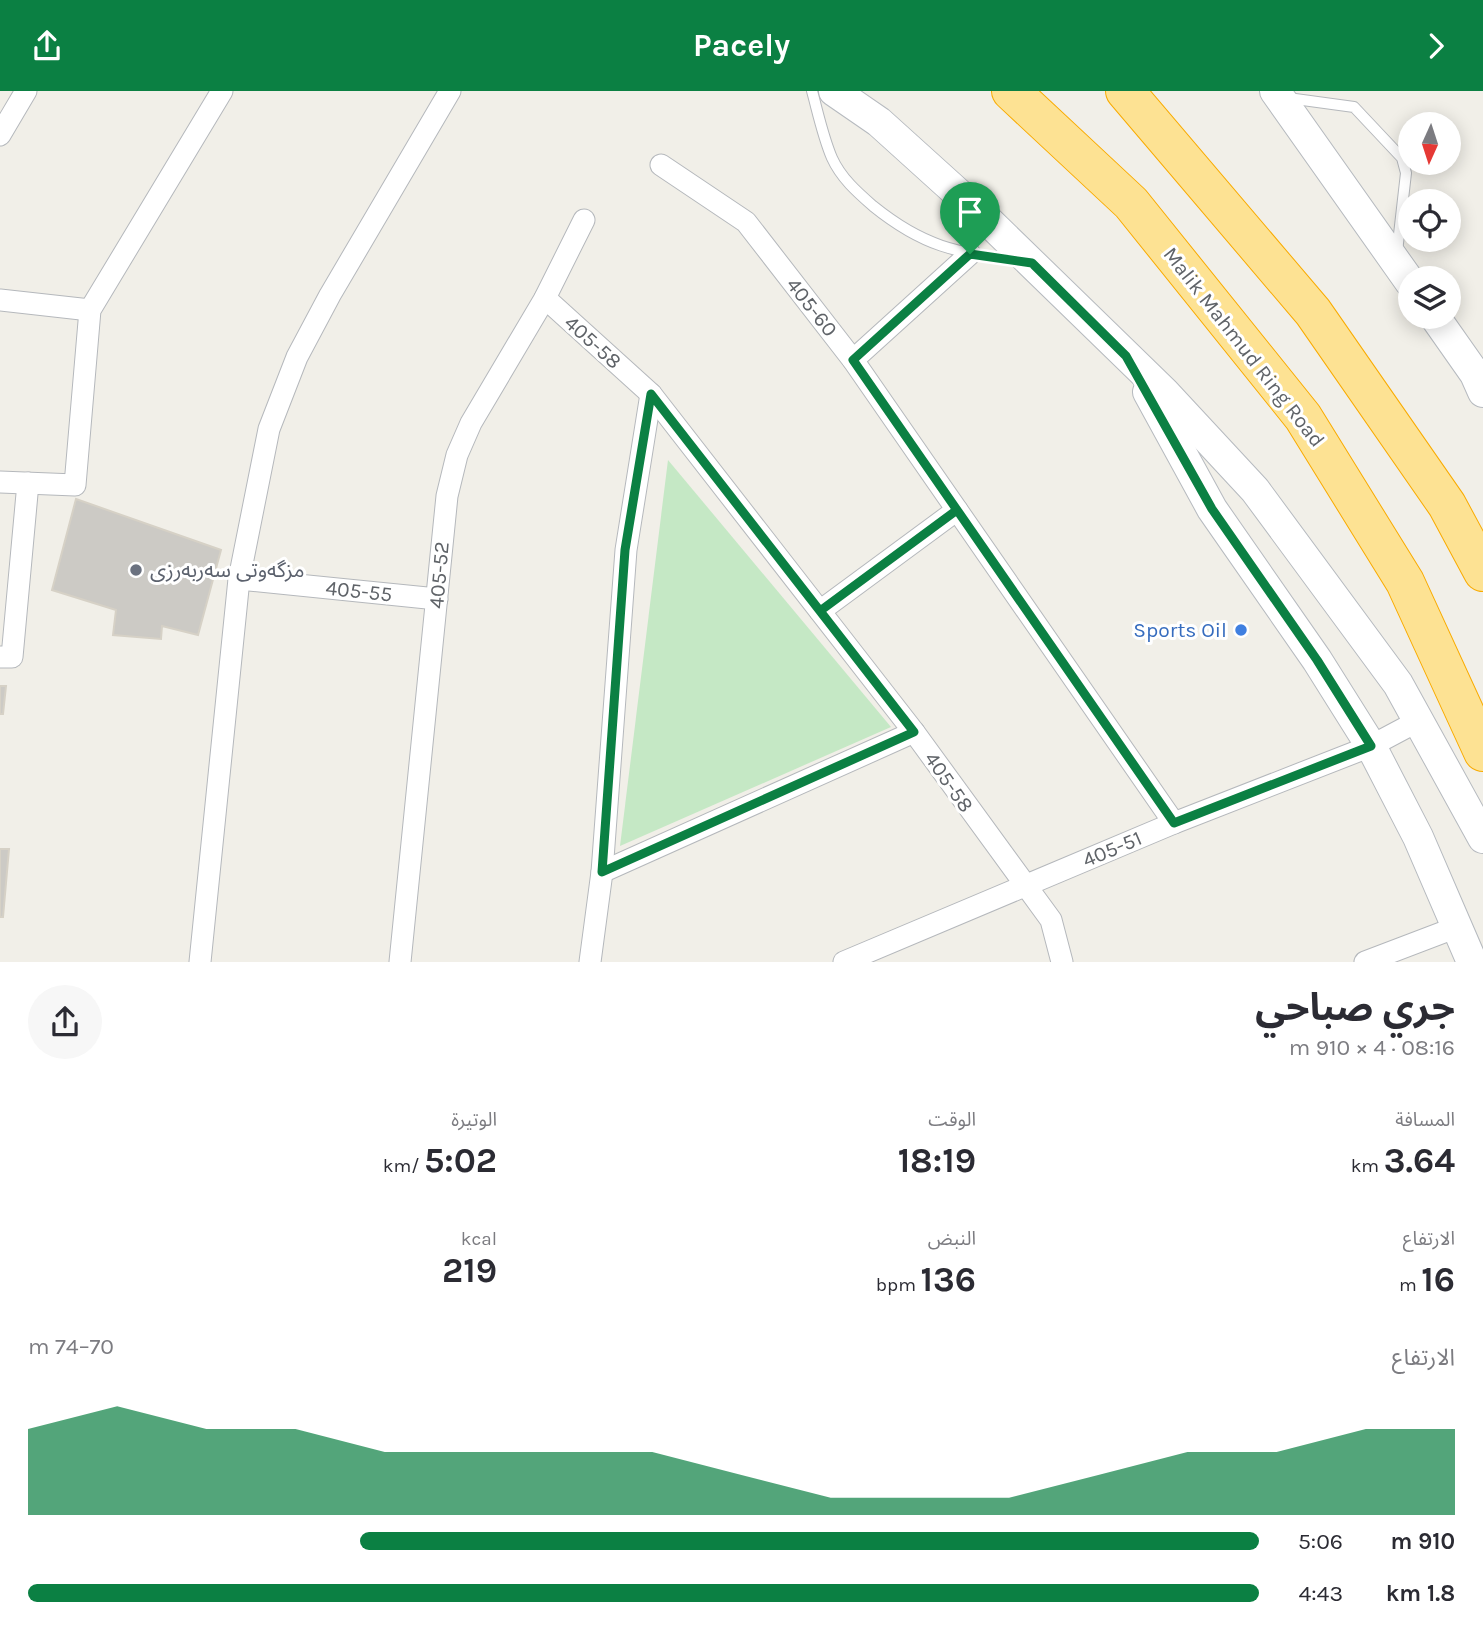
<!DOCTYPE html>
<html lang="ar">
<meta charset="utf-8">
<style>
body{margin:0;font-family:Karla,"Noto Sans Arabic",sans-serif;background:#f7f7f7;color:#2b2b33;direction:rtl;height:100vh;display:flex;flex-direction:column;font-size:26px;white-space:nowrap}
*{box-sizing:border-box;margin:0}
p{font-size:23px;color:#7c7c81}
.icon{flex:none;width:38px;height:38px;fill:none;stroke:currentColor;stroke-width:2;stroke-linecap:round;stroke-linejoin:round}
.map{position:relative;height:871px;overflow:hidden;direction:ltr}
.details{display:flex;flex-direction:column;background:#fff;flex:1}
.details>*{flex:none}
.needle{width:46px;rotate:183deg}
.fabs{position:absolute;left:1398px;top:21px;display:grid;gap:14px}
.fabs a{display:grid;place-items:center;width:63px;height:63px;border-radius:50%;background:#fff;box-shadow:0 4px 18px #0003;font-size:35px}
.pin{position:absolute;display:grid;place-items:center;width:60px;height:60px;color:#fff;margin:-72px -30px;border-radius:50% 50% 50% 0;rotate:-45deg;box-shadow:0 0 7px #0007}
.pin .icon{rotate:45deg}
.round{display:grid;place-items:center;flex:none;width:74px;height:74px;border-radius:37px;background:#f7f7f7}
.summary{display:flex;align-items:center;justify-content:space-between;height:119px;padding:0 28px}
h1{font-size:38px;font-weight:700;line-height:52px}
.figures{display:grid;grid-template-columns:repeat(3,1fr);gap:10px;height:119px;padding:7px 28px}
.figures div{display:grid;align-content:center}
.figures b{font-size:35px;font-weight:700}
.figures small{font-size:19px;font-weight:400}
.figures p{font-size:19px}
.chart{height:196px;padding:14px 28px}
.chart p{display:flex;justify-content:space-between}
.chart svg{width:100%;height:126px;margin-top:7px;fill:#0b8043;opacity:.7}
ul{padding:0 28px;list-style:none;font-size:23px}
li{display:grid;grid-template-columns:112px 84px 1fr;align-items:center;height:52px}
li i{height:18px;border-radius:9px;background:#0b8043}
header{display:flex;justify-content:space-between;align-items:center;height:91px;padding:0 28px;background:#0b8043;color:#fff;font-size:32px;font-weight:700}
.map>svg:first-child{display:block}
.green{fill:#c5e8c5}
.building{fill:#cccac5;stroke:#d6d1c6;stroke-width:2}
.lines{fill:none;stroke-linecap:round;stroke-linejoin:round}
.lane-casing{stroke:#b5b8bc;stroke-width:12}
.street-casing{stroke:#b5b8bc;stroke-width:23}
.secondary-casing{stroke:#b6babf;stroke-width:32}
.highway-casing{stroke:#f9ab00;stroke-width:40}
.lane{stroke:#fff;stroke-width:10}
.street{stroke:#fff;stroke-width:21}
.secondary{stroke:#fff;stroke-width:30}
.highway{stroke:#fde293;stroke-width:38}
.route-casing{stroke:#fff;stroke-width:14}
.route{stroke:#0b8043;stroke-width:9}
.worship-dot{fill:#6b7280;stroke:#fff;stroke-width:2.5}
.shop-dot{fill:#3f7fe0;stroke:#fff;stroke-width:2.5}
.labels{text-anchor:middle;stroke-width:6;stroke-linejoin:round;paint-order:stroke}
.street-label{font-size:21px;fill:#5f6368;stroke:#fff}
.worship-label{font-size:21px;fill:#5b616d;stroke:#fff;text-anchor:start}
.shop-label{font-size:21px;fill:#366cbe;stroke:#fff;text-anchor:end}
</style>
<header><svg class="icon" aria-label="forward" viewBox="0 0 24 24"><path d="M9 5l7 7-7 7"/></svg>Pacely<svg class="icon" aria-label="share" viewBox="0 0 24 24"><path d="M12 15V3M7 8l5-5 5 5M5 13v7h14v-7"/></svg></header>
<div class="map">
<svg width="1483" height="871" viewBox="0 0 1483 871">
<rect width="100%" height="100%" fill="#f1efe8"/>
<path class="green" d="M668,369L891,636L620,755Z"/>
<g class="building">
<path d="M76,408L221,459L198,544L162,535L161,548L113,544L116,519L52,499Z"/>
<path d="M0,595H6L3,623H0Z"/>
<path d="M0,758H9L3,826H0Z"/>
</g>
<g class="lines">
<g class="lane-casing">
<g id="lane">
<path d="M812,0C818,22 823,46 832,67C841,87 857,101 873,115C925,157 956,161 1020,170"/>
<path d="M1288,7L1354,16L1402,67L1406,82L1397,161"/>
</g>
</g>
<g class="street-casing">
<g id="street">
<path d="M0,44L26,0"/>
<path d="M661,74L746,131L853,269L1174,732"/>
<path d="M545,207L651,303L914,641L1051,829L1062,871"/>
<path d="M0,209L90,219"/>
<path d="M853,269L970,163"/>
<path d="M0,391L75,394L90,219L222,0"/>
<path d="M239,488L437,508"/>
<path d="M820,520L957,419"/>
<path d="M0,566H12L28,392"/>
<path d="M602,781L914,641"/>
<path d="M200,871L239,488L269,338L297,266L330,204L450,0"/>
<path d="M400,871L447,405L457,364L471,332L545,207L584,129"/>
<path d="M590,871L602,781L626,459L651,303"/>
<path d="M844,871L1174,732L1371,655L1418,630"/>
<path d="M1365,871L1457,836"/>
</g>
</g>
<g class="secondary-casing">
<g id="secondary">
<path d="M834,0L879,31L983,125L1164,301L1255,399L1398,593L1483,747"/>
<path d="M1275,0L1410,191"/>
<path d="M1435,226L1475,283L1483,301"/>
<path d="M1148,301L1212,418L1317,569L1371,655L1418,746L1472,871"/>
</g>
</g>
<g class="highway-casing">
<g id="highway">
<path d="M1011,0L1131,112L1303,326L1405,491L1483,661"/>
<path d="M1125,0L1313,221L1447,414L1483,481"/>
</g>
</g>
<use href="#lane" class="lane"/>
<use href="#street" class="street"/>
<use href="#secondary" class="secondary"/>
<use href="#highway" class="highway"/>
</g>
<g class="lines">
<g class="route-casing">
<path id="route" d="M970,163L853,269L957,419L820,520L651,303L625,459L602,781L914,641L820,520L957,419L1174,732L1371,655L1317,569L1212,418L1126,265L1032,172L970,163"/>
</g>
<use href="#route" class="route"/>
</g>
<circle class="worship-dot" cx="136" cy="479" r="7"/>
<circle class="shop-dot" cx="1241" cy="539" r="7"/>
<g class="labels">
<g class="street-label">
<text transform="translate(812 216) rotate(52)" y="7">405-60</text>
<text transform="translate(593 251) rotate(42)" y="7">405-58</text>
<text transform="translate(1244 256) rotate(52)" y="7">Malik Mahmud Ring Road</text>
<text transform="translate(439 484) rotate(-85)" y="7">405-52</text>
<text transform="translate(359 500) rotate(6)" y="7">405-55</text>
<text transform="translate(949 691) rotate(55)" y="7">405-58</text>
<text transform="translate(1112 758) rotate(-23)" y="7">405-51</text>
</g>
<g class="worship-label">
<text x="150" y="486">مزگەوتی سەربەرزی</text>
</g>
<g class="shop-label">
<text x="1227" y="546">Sports Oil</text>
</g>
</g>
</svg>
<div class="fabs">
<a><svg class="needle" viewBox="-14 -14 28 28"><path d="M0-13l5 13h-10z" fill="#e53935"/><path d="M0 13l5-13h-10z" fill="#7c7c81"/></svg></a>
<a><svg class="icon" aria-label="locate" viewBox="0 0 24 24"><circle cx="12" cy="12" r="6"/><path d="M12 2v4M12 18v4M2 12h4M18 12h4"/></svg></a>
<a><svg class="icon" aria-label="layers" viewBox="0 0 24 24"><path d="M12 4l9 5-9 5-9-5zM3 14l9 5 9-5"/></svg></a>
</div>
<div class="pin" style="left:970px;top:163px;background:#1e9e55"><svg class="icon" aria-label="arrive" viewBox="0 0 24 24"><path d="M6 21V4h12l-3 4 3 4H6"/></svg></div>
</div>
<section class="details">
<div class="summary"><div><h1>جري صباحي</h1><p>08:16 · 4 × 910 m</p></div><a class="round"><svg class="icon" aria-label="share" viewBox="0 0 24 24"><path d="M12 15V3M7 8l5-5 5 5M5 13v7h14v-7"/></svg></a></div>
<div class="figures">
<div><p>المسافة</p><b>3.64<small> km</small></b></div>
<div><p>الوقت</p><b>18:19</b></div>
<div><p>الوتيرة</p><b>5:02<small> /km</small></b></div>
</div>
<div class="figures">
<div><p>الارتفاع</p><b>16<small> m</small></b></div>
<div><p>النبض</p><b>136<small> bpm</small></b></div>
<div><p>kcal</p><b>219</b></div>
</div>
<div class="chart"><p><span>الارتفاع</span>70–74 m</p>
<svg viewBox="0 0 160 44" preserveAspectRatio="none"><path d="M0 44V14L10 6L20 14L30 14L40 22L50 22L60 22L70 22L80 30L90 38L100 38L110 38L120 30L130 22L140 22L150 14L160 14V44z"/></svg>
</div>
<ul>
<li><b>910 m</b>5:06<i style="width:73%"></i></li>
<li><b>1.8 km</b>4:43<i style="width:100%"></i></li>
</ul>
</section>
